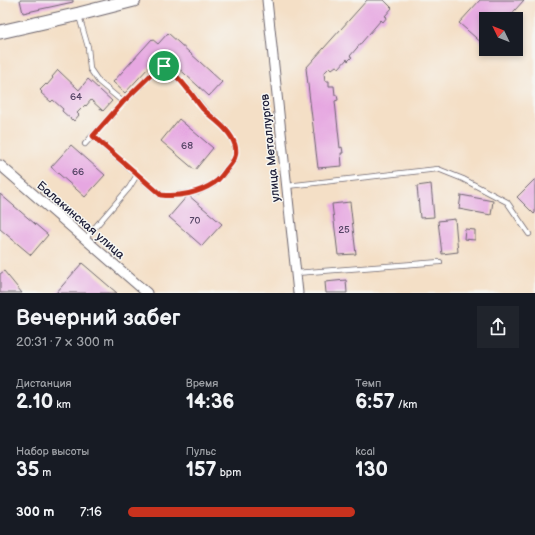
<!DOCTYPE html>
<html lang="ru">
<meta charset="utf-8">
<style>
body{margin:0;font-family:"Balsamiq Sans",sans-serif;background:#20242c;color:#f1f3f6;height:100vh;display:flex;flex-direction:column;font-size:15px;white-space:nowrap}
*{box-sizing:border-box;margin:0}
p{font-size:13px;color:#9ea1a6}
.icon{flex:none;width:22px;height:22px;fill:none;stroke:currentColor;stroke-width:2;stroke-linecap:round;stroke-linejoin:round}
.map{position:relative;height:293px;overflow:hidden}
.sheet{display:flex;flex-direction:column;background:#171b24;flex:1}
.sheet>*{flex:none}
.needle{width:26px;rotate:313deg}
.controls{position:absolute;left:479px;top:12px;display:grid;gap:8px}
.controls a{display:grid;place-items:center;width:44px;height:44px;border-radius:0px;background:#171b24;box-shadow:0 2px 6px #0003;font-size:20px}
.pin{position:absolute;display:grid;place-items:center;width:34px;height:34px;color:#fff;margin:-17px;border:2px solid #fff;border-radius:50%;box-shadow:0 1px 4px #0007}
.round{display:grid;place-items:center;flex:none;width:42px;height:42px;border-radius:0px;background:#20242c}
.head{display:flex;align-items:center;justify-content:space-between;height:68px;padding:0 16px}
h1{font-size:22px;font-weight:700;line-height:30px}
.stats{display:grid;grid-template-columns:repeat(3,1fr);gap:6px;height:68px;padding:4px 16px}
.stats div{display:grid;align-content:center}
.stats b{font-size:20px;font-weight:700}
.stats small{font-size:11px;font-weight:400}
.stats p{font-size:11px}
ul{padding:0 16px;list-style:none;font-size:13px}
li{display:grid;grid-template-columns:64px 48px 1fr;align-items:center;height:30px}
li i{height:10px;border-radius:5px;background:#c8321e}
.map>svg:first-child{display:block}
.building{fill:#e6a7e1}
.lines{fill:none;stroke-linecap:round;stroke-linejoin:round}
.service-casing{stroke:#6c646c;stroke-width:6}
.minor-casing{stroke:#6c646c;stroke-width:11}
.secondary-casing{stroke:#6c646c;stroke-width:15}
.service{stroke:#fff;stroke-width:4.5}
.minor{stroke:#fff;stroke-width:9}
.secondary{stroke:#fff;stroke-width:13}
.route-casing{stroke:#fff;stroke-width:8}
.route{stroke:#c8321e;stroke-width:5}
.labels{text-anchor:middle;stroke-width:3;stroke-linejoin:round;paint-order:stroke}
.number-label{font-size:10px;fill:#534364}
.street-label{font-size:12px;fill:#22223b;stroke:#f6f6f2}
</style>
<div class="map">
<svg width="535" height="293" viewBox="0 0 535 293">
<rect width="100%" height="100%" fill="#f6f6f2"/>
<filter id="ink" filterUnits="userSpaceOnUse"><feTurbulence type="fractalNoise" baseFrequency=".025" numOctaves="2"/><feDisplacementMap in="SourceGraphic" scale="8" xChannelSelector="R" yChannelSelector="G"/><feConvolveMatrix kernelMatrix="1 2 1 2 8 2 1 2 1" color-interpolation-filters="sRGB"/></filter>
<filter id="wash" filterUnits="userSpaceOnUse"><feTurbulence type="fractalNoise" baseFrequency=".012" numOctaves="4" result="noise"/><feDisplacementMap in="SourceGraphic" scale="16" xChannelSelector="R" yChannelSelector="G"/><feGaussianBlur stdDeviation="0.9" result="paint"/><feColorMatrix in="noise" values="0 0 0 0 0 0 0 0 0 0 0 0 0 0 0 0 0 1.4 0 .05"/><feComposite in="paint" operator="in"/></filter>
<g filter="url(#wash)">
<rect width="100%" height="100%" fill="#f4dfc6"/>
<g id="blocks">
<g class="building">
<path d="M20,0H73V2L23,13Z"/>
<path d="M367,0H384L392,8L385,16L387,17L383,22L381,20L350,56L352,57L348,61L347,59L339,68L336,66L332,69L330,67L324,73L325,81H329V86H334L335,95H337L338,100L335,101L340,148L342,147L343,153H341L342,166L318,168L306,68Z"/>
<path d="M480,0H524L507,19H486V43L484,45L459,23Z"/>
<path d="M168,33L222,82L209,96L162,53L125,93L113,82L152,39L158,44Z"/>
<path d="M58,70L79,90L88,79L112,101L103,111L91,100L86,106L85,105L77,113L79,115L74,121L72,119V120L62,111L63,109L53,100L51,102L41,93L42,92L40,90L46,84L47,85L53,78L52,77Z"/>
<path d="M179,119L213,148L195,170L161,141Z"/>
<path d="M71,145L105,175L85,197L51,167Z"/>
<path d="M535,179V213L534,214L517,197Z"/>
<path d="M431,184L434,217L420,218L417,186Z"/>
<path d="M0,194L48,235L31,255L0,229Z"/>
<path d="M188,195L222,224L202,246L169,217Z"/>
<path d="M461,195L493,201L491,215L459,209Z"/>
<path d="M350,202L356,254L338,255L332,204Z"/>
<path d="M455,219L458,252L442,254L438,221Z"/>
<path d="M465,229L475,230V240L464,239Z"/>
<path d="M82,263L117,293H56Z"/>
<path d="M4,271L22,293H0V274Z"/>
<path d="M346,280L347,293H326L325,282Z"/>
</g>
</g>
</g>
<g filter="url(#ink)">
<use href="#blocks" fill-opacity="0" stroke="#6c646c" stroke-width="1"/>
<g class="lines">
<g class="service-casing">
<g id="service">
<path d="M79,16L88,47L90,69L99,82L123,102"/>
<path d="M85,144L123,102L159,67L164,66L170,70L186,86L204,109L218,122L229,133L235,144L236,152L234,160L215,183L197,192L170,196L161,195L137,175"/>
<path d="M287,186L438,169L463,179L507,202L529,234"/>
<path d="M85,239L129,188L137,175L93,136"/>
<path d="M296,273L440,262"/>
</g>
</g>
<g class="minor-casing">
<g id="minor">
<path d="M267,0L298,293"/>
<path d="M0,165L147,293"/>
</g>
</g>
<g class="secondary-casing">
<path id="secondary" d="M0,32L79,14L134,0"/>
</g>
<use href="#service" class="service"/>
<use href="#minor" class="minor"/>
<use href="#secondary" class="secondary"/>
</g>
</g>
<g class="lines" filter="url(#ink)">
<g class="route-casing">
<path id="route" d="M164,66C172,72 180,79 186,87C192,94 197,102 203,109C214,120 230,129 235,145C238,156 233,162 226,170C223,174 219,180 214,183C199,193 179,197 161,195L93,136L123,102L159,67Z"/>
</g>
<use href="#route" class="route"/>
</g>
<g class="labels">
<g class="number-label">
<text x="76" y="100">64</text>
<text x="187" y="149">68</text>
<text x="78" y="175">66</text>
<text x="195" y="224">70</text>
<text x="344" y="233">25</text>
</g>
<g class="street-label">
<text transform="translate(270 148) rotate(-96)" y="4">улица Металлургов</text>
<text transform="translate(81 220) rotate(41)" y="4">Балакинская улица</text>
</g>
</g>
</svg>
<div class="controls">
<a><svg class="needle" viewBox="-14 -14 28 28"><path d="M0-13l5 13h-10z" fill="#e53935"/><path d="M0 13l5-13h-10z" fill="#9ea1a6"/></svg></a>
</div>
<div class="pin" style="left:164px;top:66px;background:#1e9e55"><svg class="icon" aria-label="arrive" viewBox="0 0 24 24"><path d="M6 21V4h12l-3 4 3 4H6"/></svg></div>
</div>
<section class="sheet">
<div class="head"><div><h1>Вечерний забег</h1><p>20:31 · 7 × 300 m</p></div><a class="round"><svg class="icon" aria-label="share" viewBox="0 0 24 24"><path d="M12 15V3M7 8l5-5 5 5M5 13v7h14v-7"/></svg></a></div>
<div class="stats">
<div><p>Дистанция</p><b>2.10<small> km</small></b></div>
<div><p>Время</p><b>14:36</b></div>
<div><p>Темп</p><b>6:57<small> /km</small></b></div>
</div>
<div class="stats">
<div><p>Набор высоты</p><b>35<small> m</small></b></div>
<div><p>Пульс</p><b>157<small> bpm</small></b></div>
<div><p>kcal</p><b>130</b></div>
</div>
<ul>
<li><b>300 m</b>7:16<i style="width:58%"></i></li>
</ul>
</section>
